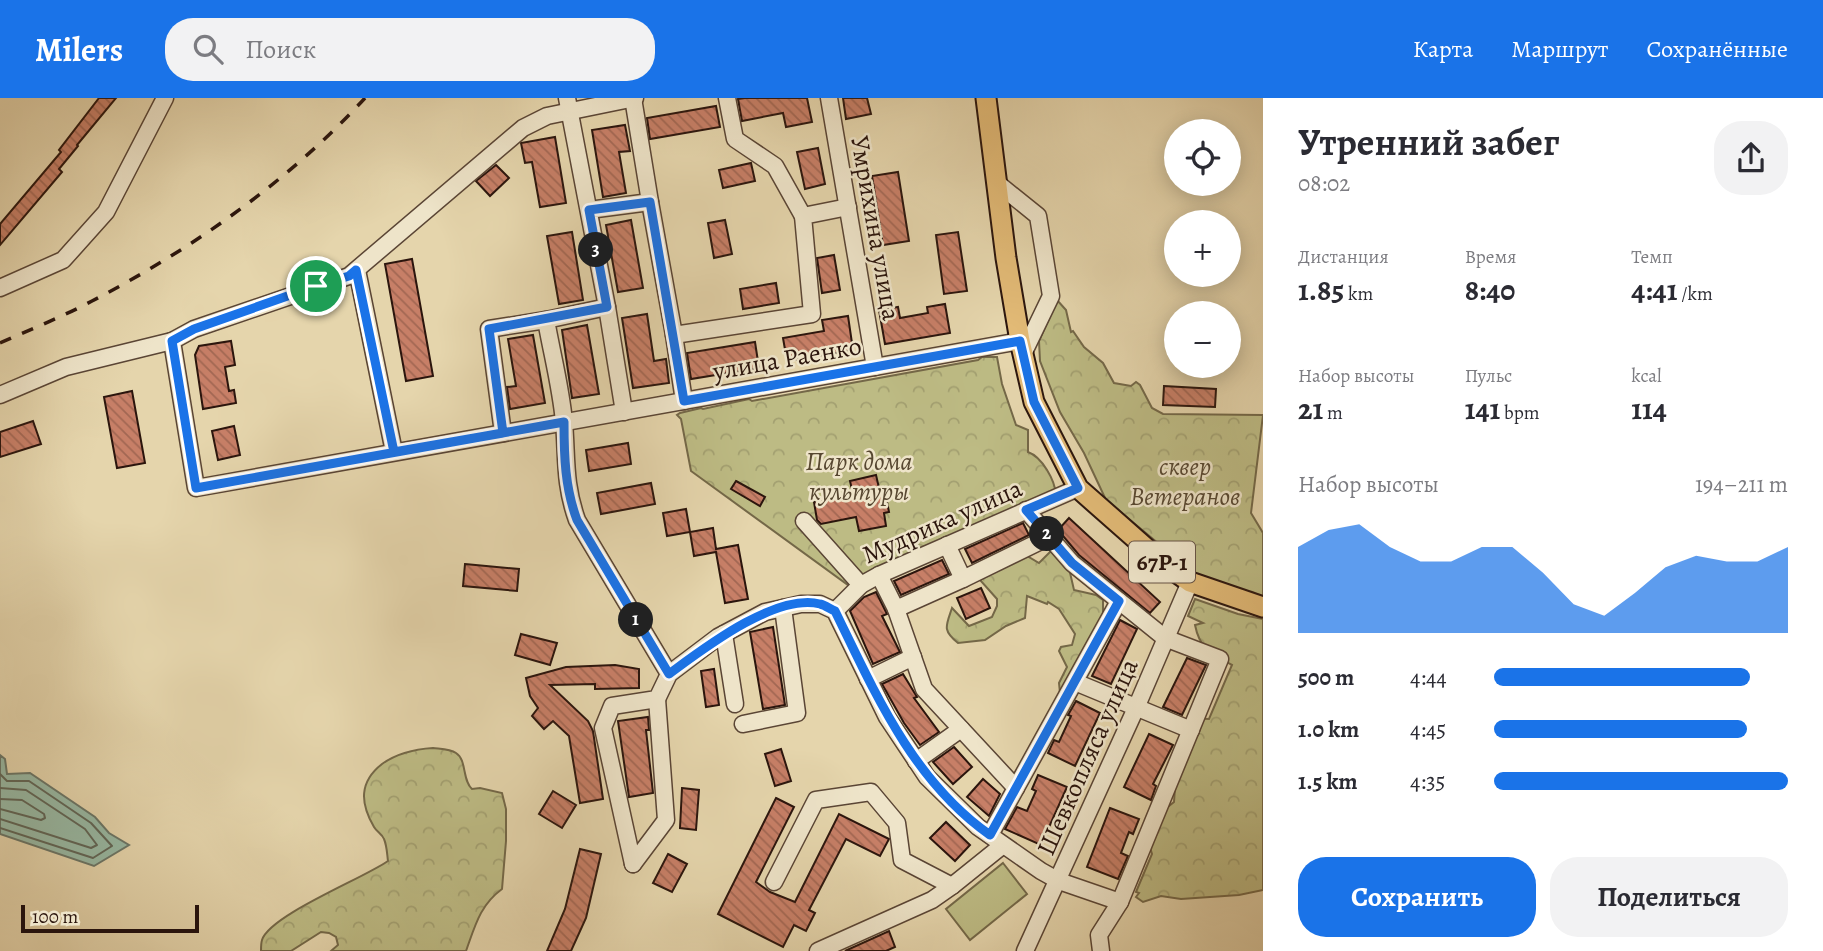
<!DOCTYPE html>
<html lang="ru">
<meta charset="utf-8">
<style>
body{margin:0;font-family:Alegreya,serif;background:#f2f2f3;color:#2b2b33;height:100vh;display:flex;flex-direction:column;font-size:26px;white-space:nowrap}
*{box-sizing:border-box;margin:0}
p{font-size:23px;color:#7c7c81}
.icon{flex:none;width:38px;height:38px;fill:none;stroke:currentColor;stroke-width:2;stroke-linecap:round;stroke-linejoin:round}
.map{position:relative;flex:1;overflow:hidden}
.details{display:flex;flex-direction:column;background:#fff;width:560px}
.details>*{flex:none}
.controls{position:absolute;left:1164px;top:21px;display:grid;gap:14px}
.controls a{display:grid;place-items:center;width:77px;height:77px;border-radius:50%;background:#fff;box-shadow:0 4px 18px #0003;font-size:35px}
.scale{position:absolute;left:21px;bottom:18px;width:178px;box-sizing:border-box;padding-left:7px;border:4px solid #2b150d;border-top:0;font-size:19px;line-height:24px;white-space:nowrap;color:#2b150d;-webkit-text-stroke:5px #eee4c9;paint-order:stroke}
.pin{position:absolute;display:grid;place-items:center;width:60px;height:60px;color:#fff;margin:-30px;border:4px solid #fff;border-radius:50%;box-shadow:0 2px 7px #0007}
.km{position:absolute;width:35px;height:35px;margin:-18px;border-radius:50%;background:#222;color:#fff;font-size:19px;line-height:35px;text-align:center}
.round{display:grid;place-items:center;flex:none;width:74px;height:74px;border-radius:28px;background:#f2f2f3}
.overview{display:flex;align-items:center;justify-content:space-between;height:119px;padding:0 35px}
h1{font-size:38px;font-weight:700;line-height:52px}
.stats{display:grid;grid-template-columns:repeat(3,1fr);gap:10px;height:119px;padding:7px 35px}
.stats div{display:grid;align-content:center}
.stats b{font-size:30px;font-weight:700}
.stats small{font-size:19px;font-weight:400}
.stats p{font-size:19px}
.chart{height:196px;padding:14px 35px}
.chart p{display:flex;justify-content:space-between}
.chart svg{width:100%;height:126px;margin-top:7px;fill:#1a73e8;opacity:.7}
.cta{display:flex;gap:14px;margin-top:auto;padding:14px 35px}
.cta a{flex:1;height:80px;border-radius:28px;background:#1a73e8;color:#fff;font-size:28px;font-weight:700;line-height:80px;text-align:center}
.cta a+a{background:#f2f2f3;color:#2b2b33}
ul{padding:0 35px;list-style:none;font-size:23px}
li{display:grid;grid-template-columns:112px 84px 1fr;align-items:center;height:52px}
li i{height:18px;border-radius:9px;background:#1a73e8}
header{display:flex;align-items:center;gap:42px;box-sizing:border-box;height:98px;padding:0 35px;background:#1a73e8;color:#fff}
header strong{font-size:33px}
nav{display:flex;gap:38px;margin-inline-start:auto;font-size:24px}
.search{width:490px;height:63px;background:#f2f2f3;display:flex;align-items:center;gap:18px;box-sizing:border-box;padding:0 24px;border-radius:28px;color:#7c7c81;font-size:26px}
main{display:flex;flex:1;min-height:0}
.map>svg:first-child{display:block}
.forest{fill:url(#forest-crowns);stroke:#746848;stroke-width:2}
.pitch{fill:#bdbb84;stroke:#746848;stroke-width:2}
.water{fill:#98b9a4;stroke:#6c7768;stroke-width:2}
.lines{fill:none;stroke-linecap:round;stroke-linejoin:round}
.shore{stroke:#626758;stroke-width:2}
.building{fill:url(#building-back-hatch);stroke:#2b150d;stroke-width:2}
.minor-casing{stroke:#5a4535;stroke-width:19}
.major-casing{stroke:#2b150d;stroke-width:23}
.minor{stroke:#eee4c9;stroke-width:16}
.major{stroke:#e2ba76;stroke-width:19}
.rail{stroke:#2b150d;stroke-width:3.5;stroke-dasharray:12 12;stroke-linecap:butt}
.route-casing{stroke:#fff;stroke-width:14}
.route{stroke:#1a73e8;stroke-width:9}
.labels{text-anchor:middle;stroke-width:5;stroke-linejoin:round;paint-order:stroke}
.shield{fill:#eee4c9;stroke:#665345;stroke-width:2}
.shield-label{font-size:24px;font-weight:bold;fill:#2b150d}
.street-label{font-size:26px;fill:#2b150d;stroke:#eee4c9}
.park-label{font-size:26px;font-style:italic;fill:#574731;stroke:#eee4c9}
</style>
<header>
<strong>Milers</strong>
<div class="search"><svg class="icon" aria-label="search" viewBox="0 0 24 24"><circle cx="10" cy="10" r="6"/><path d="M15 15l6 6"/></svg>Поиск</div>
<nav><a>Карта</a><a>Маршрут</a><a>Сохранённые</a></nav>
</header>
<main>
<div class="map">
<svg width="1263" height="853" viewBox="0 0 1263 853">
<defs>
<pattern id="forest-crowns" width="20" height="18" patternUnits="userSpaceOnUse" patternTransform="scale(1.75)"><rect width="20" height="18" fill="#bdbb84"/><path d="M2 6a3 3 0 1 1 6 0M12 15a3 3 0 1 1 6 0" fill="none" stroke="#a3a071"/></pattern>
<pattern id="building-back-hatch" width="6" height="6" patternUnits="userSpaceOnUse" patternTransform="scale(1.75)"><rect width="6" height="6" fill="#c77f67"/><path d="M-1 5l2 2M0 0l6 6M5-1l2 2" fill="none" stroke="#a26753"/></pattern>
</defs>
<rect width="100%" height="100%" fill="#e5d5ac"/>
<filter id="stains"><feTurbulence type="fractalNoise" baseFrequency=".00286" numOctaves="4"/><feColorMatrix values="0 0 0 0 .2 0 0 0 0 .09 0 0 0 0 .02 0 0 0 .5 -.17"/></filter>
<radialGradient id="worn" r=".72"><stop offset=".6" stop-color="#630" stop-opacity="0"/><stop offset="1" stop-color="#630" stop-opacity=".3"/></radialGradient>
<g class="forest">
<path d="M1057,202L1066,212L1071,234L1073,233L1084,249L1103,265L1114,285L1131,288L1136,284L1140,287L1152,310L1163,316L1263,317L1251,415L1263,435V500L1200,480L1106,402L1084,355L1060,314L1040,263L1039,243Z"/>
<path d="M982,259H997L1002,286L1016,327L1028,332V354C1042,359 1055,382 1056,397L848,487L691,373L681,321L677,317L680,315L701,310L703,311L749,301L752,303L978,262Z"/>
<path d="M1051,453H1055L1068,466L1074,492L1096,497L1103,502V518L1060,595L1059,585L1067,569L1059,553L1061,549L1072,547L1075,536L1059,511L1048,504L1047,506L1027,498L1025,520L1006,528L985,542L958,545C942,532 946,528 952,510L969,528L992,519L997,508V501L980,482L981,476L1022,455L1039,465Z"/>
<path d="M1195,501L1238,516L1263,521V792L1239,797L1181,801L1161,798L1143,804L1136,799L1139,795L1136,794L1152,756L1147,740L1159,716L1174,704L1177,662L1193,647L1176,629L1189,620L1209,621L1232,567C1212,556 1200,552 1195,527L1203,525L1188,518Z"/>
<path d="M433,650C440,651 450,651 456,655C467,662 462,682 472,691L480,690L502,695L506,711V743L502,791C480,807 475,828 466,853H331L338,847L336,839L329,835L321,834L291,853H261C261,849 261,845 262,842C270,817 364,780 388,763C387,756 387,748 384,741C382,736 377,734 374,729C360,705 359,684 382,666C396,656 416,651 433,650Z"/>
</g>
<path class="pitch" d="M1003,765L1027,796L970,842L946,811Z"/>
<path class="water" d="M0,657L5,661L7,676L30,675L95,719L109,735L129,747L94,768L0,736Z"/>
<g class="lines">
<g class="shore">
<path d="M0,676L7,683H29L91,725L112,748L93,760L0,730"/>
<path d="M0,690L26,692L85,731L97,747L91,750L0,721"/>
<path d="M0,701L22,702L44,716L45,720L41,722L0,711"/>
</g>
</g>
<g class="building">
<path d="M99,0H116L77,47L78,48L59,71L62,74L0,147V126L61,54L59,52Z"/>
<path d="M745,0H807L812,24L786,29L783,15L742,23L738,1Z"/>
<path d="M843,0H867L871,16L846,21Z"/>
<path d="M716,8L720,29L650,41L647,20Z"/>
<path d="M625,27L630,53L619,54L626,95L603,99L592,32Z"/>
<path d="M555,39L566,105L540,109L532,64L525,65L521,45Z"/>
<path d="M818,50L825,86L805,91L797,54Z"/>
<path d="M751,65L755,83L723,90L719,72Z"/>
<path d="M496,67L509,80L490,98L476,83Z"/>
<path d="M898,74L909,143L883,147L872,78Z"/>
<path d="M631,122L643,190L618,194L606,127Z"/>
<path d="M725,122L732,156L714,160L708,125Z"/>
<path d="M572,134L583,202L559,206L547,138Z"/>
<path d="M958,134L967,193L944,196L936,137Z"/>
<path d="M834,157L840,192L822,195L817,160Z"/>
<path d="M412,161L433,278L406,283L385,166Z"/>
<path d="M776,185L779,205L743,211L740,191Z"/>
<path d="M945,206L950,235L885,246L879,212L898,209L900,220L928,215L927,209Z"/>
<path d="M647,216L654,263L666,261L669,285L633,290L622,220Z"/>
<path d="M848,218L853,252L787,263L783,240L824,233L822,222Z"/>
<path d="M587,227L599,296L572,300L562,232Z"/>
<path d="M533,237L545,305L510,311L507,289L516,288L508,241Z"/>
<path d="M231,243L235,267L225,269L229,293L234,292L236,305L203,311L195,257L199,248Z"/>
<path d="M755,244L759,270L691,281L687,255Z"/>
<path d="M1164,288L1216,291L1215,309L1163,307Z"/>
<path d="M132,293L145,365L117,370L104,299Z"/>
<path d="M33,323L41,346L0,359V334Z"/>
<path d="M234,328L240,357L218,362L212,333Z"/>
<path d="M628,345L631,366L589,373L586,352Z"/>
<path d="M876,377L879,390L884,389L889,414L884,415L886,428L859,433L856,419L821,426L817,422L814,404L853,396L850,383Z"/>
<path d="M736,383L765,399L760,408L731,391Z"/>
<path d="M651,385L655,406L601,416L597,395Z"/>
<path d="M686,411L690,434L667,438L663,415Z"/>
<path d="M1069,420L1160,504L1150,515L1079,457L1058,432Z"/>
<path d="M1023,425L1029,437L972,465L965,451Z"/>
<path d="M713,430L716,451L738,447L748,501L725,505L716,454L694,458L690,434Z"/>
<path d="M942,462L949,476L901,497L894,483Z"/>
<path d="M465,466L519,471L517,493L463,488Z"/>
<path d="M981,490L990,510L966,521L957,500Z"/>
<path d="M876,494L887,516L882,518L900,554L873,566L850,513L864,499Z"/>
<path d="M1120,522L1137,531L1111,586L1092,578Z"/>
<path d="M773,529L785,607L763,611L750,534Z"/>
<path d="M521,536L557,545L550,567L515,557Z"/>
<path d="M1187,560L1206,567L1182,617L1163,609Z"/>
<path d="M615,567L639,571V590L595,591V586L550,587L588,623L593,633L603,701L580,705L569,638L553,623L544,631L532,618L538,610L530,598L526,580L566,569Z"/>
<path d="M714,571L719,607L706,609L701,573Z"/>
<path d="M903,576L917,599L914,600L939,634L920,647L904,625L882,586Z"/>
<path d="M1076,603L1100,615L1075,668L1048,655L1054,642L1059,644L1071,618L1068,617Z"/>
<path d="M648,619L649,632H646L653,695L629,699L618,623Z"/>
<path d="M1149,636L1173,647L1153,686L1156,688L1151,702L1124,689Z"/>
<path d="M954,649L972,669L953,686L933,664Z"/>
<path d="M781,651L791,683L775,688L765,656Z"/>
<path d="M1038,677L1067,689L1041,747L1005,731L1017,709L1027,713L1036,693L1032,691Z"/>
<path d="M983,681L1000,696L989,718L967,699Z"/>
<path d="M682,690L699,692L696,732L680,730Z"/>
<path d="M553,693L576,707L562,730L539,716Z"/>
<path d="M776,700L794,709L756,784L770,794L795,804L839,716L889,741L880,758L846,741L809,812L815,815L806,833L794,827L783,849L718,816Z"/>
<path d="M1110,710L1139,721L1133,736L1129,734L1121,755L1128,758L1118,781L1087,769Z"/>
<path d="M946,724L970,747L955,763L930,740Z"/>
<path d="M580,751L601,756L586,820L571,853H547L565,811Z"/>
<path d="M668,756L687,766L672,794L653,785Z"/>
<path d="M889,833L895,849L886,853H845Z"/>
</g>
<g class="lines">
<g class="minor-casing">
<g id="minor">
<path d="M567,0L607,209L624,314"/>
<path d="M633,0L650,104"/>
<path d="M727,0L735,41L775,68L803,118"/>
<path d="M829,0L875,269"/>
<path d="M997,85L1038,118L1051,198L1023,256"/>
<path d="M589,112L650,104L674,237L812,216L803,118L848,109"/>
<path d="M357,172L394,354"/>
<path d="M0,190L63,162L106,114L165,0"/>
<path d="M607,209L546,222C552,256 561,290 564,324C567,360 564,386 577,422L669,576"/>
<path d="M674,237L684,303"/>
<path d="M172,243L196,390L1020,243"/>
<path d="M0,297L66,269L172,243L194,231L349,178L523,30L547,18L635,0"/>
<path d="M503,335L489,231L546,222"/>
<path d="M1026,412L1072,465L1165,540L1220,561L1120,804"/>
<path d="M804,423L861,487"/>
<path d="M947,447L963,481L1049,439"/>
<path d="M879,477L896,511L963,481"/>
<path d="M896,511L924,591L1016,690"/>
<path d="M835,513L861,487L879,477L1078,390"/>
<path d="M724,536L735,606"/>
<path d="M868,581L913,559"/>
<path d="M1075,584L1191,632"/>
<path d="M743,626L797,615L783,510"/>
<path d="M916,663L961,631"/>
<path d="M990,737L1119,503"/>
<path d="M633,766L603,630L612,608L657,601L669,576L718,539L765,514L801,506H820L835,513L887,619L927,679L978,729L1041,773L1059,783L1120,804L1099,837L1101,853"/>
<path d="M633,766L666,722L657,601"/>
<path d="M774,784L816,702L871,694L897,725L902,762L952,788"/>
<path d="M818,853L932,802L952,788L1003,747"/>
<path d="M1025,853L1136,610L1190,484"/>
</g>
</g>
<g class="major-casing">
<path id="major" d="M986,0L1006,160L1020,243L1034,304L1078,390L1163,465L1190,484L1263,509"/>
</g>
<use href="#minor" class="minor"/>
<use href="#major" class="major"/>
<path class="rail" d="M0,245C31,231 62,219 92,203C192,151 289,83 365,0"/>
</g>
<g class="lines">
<g class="route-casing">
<path id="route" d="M316,188L194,231L172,243L196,390C318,368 441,346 564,324C564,358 565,390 577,422L669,576C703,551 775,495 820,506C825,507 830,511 835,513C875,595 913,683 990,737L1119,503L1072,465L1026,412L1078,390L1034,304L1020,243L684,303L650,104L589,112L607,209L489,231L503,335L394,354L356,172L349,178L316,188"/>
</g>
<use href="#route" class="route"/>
</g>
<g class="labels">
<rect class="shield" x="1129" y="443.5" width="66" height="41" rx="5"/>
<g class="shield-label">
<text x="1162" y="472">67Р-1</text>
</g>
<g class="street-label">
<text transform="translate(876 130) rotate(80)" y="9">Умрихина улица</text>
<text transform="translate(787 260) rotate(-10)" y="9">улица Раенко</text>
<text transform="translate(942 423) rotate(-24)" y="9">Мудрика улица</text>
<text transform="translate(1087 659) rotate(-66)" y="9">Шевкопляса улица</text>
</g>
<g class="park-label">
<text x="859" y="372">Парк дома<tspan x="859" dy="30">культуры</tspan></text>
<text x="1185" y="377">сквер<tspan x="1185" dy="30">Ветеранов</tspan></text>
</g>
</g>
<rect width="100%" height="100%" filter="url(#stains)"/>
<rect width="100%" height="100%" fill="url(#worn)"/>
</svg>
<div class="controls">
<a><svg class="icon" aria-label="locate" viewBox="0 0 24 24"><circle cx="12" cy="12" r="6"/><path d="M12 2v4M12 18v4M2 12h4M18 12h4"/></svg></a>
<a>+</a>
<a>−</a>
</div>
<div class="scale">100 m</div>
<div class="pin" style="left:316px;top:188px;background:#1e9e55"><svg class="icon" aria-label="arrive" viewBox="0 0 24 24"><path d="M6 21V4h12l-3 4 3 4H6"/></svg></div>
<b class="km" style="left:636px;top:522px">1</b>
<b class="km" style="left:1047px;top:436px">2</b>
<b class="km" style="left:596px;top:152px">3</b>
</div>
<section class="details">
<div class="overview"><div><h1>Утренний забег</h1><p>08:02</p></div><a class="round"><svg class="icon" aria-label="share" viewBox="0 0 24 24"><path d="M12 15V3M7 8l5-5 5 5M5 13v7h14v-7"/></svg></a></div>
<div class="stats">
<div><p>Дистанция</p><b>1.85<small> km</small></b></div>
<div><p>Время</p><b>8:40</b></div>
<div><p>Темп</p><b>4:41<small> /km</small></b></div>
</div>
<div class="stats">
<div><p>Набор высоты</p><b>21<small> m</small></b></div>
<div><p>Пульс</p><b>141<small> bpm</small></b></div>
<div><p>kcal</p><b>114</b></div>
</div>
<div class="chart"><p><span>Набор высоты</span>194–211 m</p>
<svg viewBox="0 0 160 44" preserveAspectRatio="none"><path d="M0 44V14L10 8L20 6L30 14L40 19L50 19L60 14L70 14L80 23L90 34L100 38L110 30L120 21L130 17L140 19L150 19L160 14V44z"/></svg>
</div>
<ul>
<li><b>500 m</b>4:44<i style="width:87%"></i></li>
<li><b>1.0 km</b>4:45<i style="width:86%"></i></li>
<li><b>1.5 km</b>4:35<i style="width:100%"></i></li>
</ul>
<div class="cta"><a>Сохранить</a><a>Поделиться</a></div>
</section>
</main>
